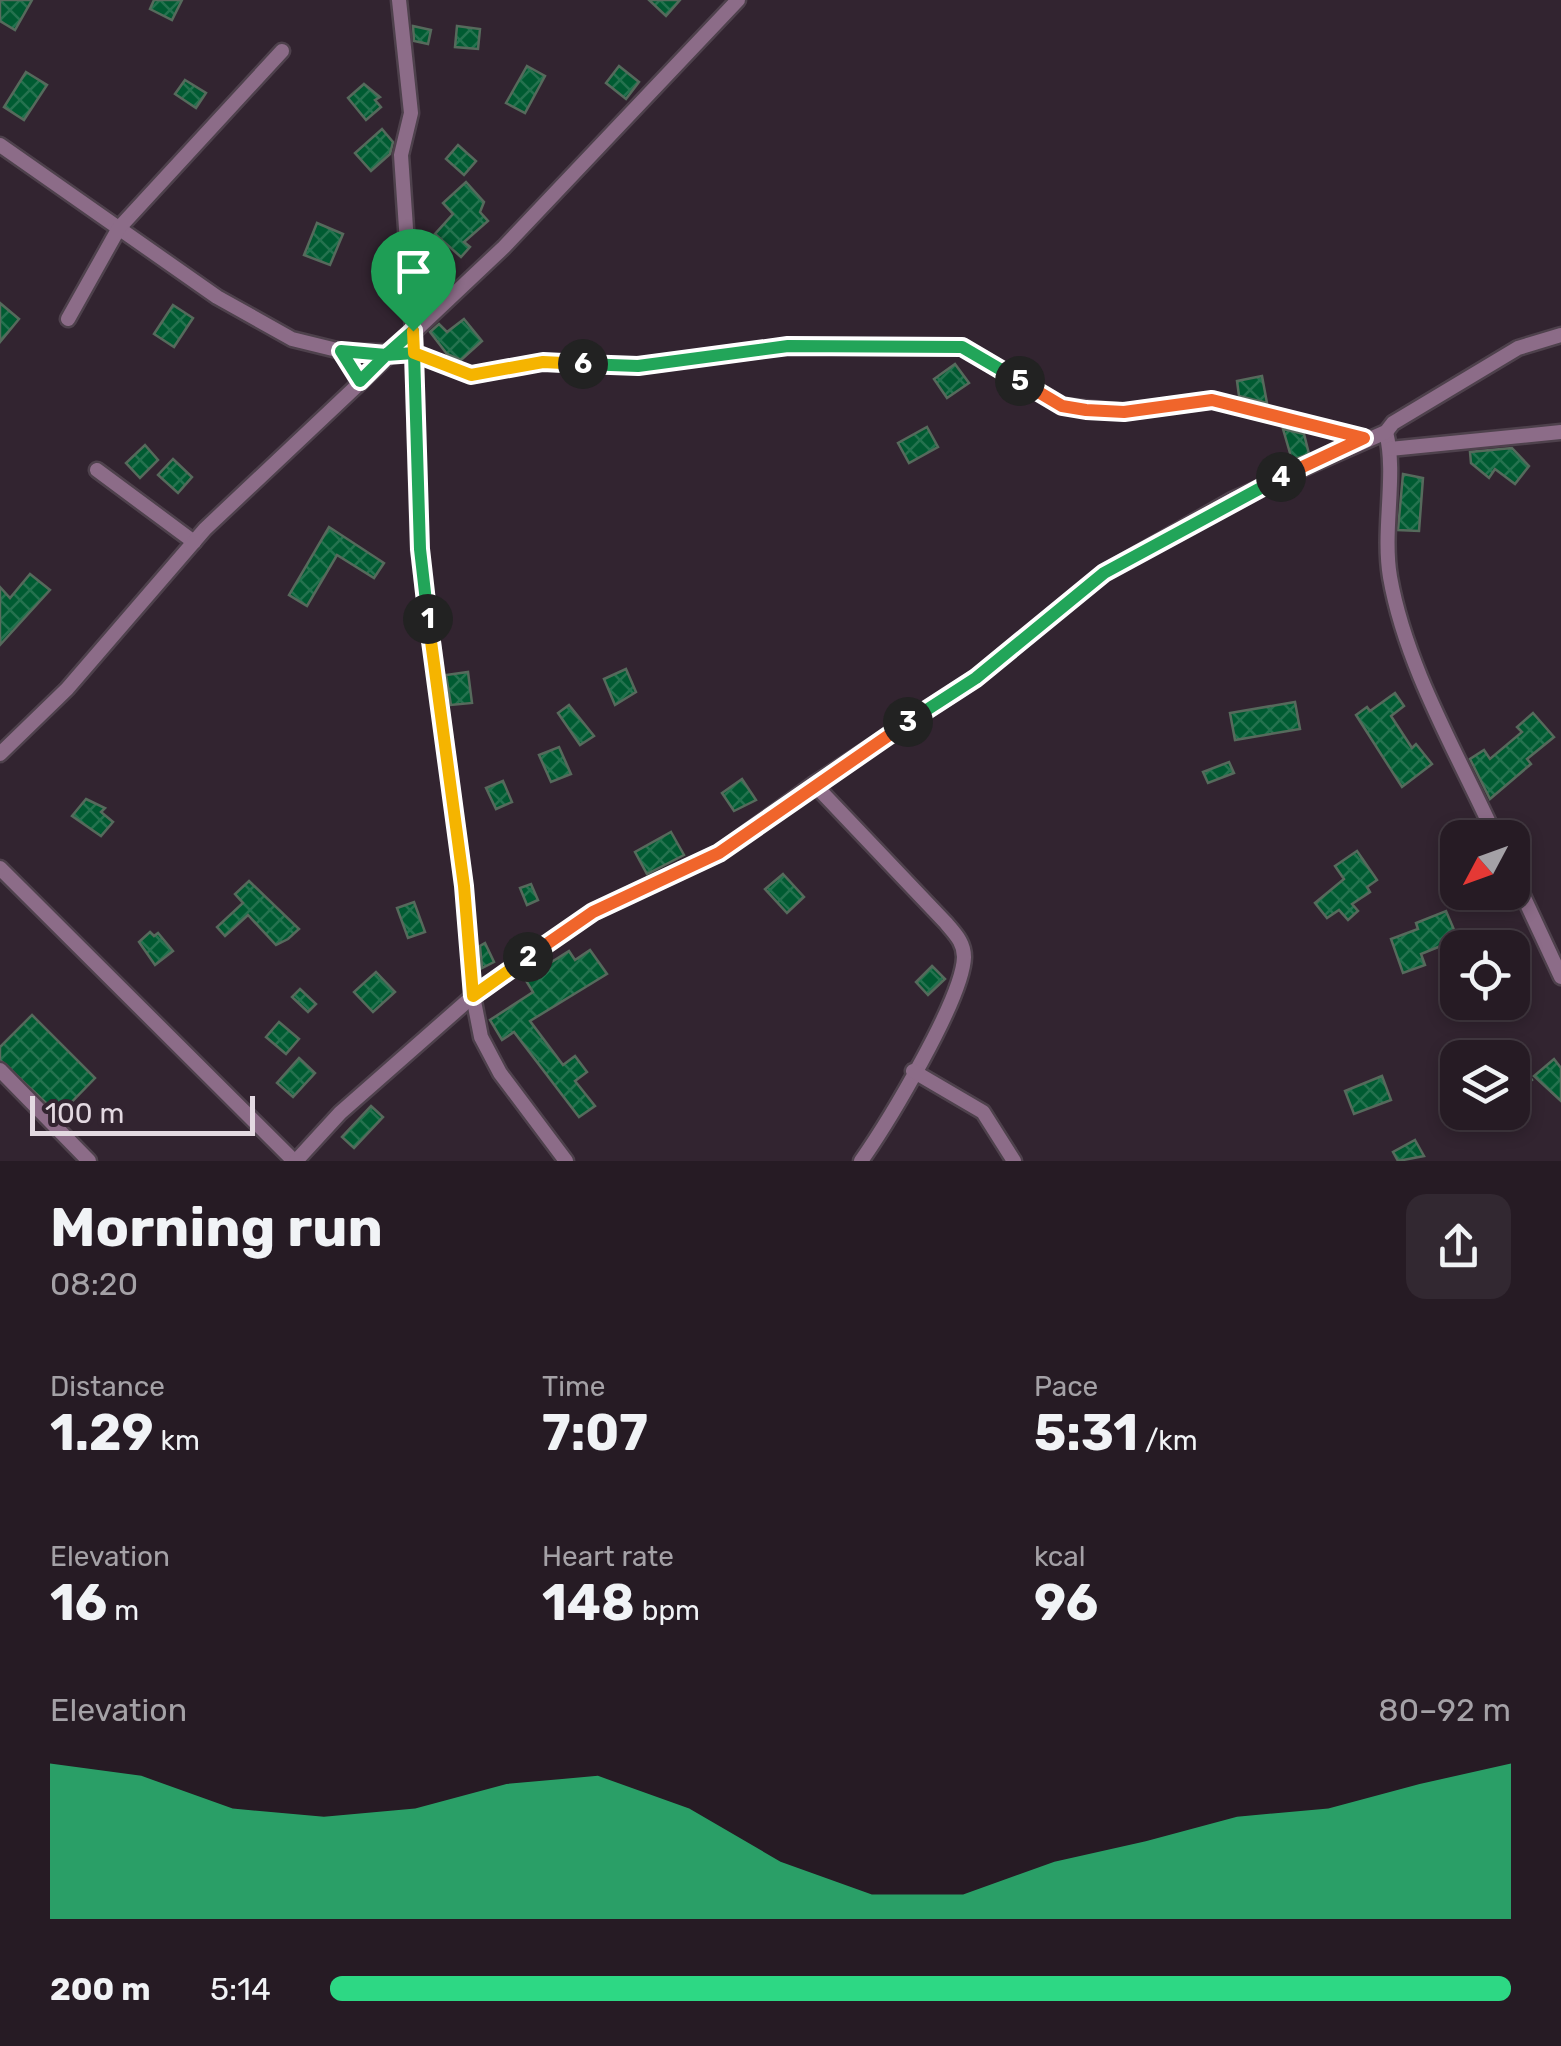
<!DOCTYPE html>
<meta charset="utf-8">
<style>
body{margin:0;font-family:Rubik,sans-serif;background:#322831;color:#f1f3f6;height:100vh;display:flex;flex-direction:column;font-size:38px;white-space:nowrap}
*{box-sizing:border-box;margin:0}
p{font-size:32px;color:#a4a1a6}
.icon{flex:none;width:55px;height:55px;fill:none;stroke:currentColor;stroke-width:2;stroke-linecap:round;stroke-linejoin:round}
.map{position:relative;height:1161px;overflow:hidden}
.side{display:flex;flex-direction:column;background:#261b24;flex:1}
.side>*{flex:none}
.needle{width:65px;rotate:229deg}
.tools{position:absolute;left:1440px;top:820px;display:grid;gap:20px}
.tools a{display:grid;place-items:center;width:90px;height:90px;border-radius:20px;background:#261b24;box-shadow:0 5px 15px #0003,0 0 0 2px #423941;font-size:50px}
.scale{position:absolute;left:30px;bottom:25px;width:225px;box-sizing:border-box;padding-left:10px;border:5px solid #e3d9e1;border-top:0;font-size:28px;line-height:35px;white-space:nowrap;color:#e3d9e1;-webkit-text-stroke:8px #322430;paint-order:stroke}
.pin{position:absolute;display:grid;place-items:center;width:85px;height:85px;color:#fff;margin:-102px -42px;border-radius:50% 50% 50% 0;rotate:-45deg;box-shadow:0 0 10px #0007}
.pin .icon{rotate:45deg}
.km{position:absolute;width:50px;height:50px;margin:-25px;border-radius:50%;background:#222;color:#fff;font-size:28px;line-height:50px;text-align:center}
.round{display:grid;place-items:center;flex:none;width:105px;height:105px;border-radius:20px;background:#322831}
.headline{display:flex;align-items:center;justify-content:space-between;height:170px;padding:0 50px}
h1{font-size:55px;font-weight:700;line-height:75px}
.metrics{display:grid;grid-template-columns:repeat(3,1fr);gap:15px;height:170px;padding:10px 50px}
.metrics div{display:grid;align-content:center}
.metrics b{font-size:50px;font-weight:700}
.metrics small{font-size:28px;font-weight:400}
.metrics p{font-size:28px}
.chart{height:280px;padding:20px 50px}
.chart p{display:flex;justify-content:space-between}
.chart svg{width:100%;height:180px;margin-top:10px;fill:#2dd884;opacity:.7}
ul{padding:0 50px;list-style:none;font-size:32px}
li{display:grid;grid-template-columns:160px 120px 1fr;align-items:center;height:75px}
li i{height:25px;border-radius:12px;background:#2dd884}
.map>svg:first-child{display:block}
.building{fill:url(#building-cross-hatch);stroke:#566a5c;stroke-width:2.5}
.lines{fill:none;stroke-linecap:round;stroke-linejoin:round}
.street-casing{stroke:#4e414c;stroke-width:19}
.street{stroke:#8c6c88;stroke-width:14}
.split-1-casing{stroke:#fff;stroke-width:20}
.split-2-casing{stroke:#fff;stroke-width:20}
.split-3-casing{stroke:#fff;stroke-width:20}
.split-4-casing{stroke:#fff;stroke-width:20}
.split-5-casing{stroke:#fff;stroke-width:20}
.split-6-casing{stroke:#fff;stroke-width:20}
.split-7-casing{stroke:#fff;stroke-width:20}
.split-1{stroke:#22a559;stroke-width:12}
.split-2{stroke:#f5b400;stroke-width:12}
.split-3{stroke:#f0652b;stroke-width:12}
.split-4{stroke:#22a559;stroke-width:12}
.split-5{stroke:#f0652b;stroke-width:12}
.split-6{stroke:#22a559;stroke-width:12}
.split-7{stroke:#f5b400;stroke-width:12}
</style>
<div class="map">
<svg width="1561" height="1161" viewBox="0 0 1561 1161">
<defs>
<pattern id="building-cross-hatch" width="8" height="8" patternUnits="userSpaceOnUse" patternTransform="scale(2.5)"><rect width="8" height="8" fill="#005b32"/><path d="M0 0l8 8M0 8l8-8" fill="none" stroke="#25724f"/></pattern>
</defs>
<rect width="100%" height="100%" fill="#322430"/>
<g class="building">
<path d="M0,0H32L15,30L0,21Z"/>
<path d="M154,0H182L172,20L150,9Z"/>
<path d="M649,0H680L666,16Z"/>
<path d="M413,26L431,30L428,44L414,41Z"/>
<path d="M457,26L480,29L478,49L455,47Z"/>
<path d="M527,66L545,76L525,113L506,103Z"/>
<path d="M619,66L639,82L626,99L606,83Z"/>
<path d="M26,72L47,85L24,120L4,107Z"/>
<path d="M185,80L206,93L196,108L175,94Z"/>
<path d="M364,84L380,97L375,100L381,107L366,120L348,98Z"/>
<path d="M382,129L393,142L390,154L371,171L355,153Z"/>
<path d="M458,145L476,161L464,175L446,159Z"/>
<path d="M466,182L484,202L480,212L488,221L464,242L470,247L461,257L435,234L453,214L443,203Z"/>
<path d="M317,223L343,234L330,265L304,255Z"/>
<path d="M0,303L19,319L0,342Z"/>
<path d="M173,305L193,318L174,347L154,334Z"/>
<path d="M464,319L482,341L461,360L447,354L430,332L439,324L447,332Z"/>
<path d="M955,364L969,383L947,398L934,379Z"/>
<path d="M1262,376L1267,403L1239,396L1237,381Z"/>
<path d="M927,427L938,447L909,463L898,443Z"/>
<path d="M1283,429L1304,434L1309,454L1292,460Z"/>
<path d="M145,445L158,460L140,478L126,463Z"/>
<path d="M1512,448L1529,466L1515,484L1495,469L1489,478L1471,463L1470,452Z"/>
<path d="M173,459L192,477L178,493L158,475Z"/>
<path d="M1403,474L1423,478L1419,531L1398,530Z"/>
<path d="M329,527L384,563L374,578L337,555L307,606L289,595Z"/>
<path d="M30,574L50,590L0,645V587L10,598Z"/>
<path d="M626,669L636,692L615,705L604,679Z"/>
<path d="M468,672L472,703L451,705L446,675Z"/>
<path d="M1395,693L1404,706L1391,716L1412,748L1416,744L1432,764L1402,787L1356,715L1367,707L1370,711Z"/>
<path d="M1295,702L1300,729L1235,740L1230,713Z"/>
<path d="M569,705L594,736L580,745L558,713Z"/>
<path d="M1533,713L1554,737L1527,759L1531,764L1490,799L1470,759L1484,750L1490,759L1522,732L1517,727Z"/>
<path d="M559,747L571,774L551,782L539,755Z"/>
<path d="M1229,762L1234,773L1208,783L1203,772Z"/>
<path d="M742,779L756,800L734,811L722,793Z"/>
<path d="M503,781L512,802L496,809L486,788Z"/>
<path d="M86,799L105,808L101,812L113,822L101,836L72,816Z"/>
<path d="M671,832L684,855L647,874L635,852Z"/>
<path d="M1357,851L1377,880L1367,887L1370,892L1352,904L1358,911L1348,920L1339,910L1327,918L1315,903L1344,879L1335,866Z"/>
<path d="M783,874L804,897L787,913L765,889Z"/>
<path d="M249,881L299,929L288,939L276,945L248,915L225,936L217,927L243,903L235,894Z"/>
<path d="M531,884L538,900L527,905L520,888Z"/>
<path d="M414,902L425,932L408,938L397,908Z"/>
<path d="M1446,911L1458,939L1421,954L1425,965L1403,973L1391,939L1418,929L1416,923Z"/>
<path d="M150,932L154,936L158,933L173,951L155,965L139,942Z"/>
<path d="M485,943L494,962L482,968L480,946Z"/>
<path d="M590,950L607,974L530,1021L563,1065L575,1056L587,1072L575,1081L595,1106L579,1117L514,1032L502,1040L490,1020L533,992L525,979L569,951L575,960Z"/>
<path d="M932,966L945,979L928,995L916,982Z"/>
<path d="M376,972L395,992L373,1012L354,992Z"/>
<path d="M300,989L316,1004L308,1012L292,997Z"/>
<path d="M32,1015L95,1078L59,1115L0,1060V1047Z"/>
<path d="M279,1022L299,1039L286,1054L266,1037Z"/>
<path d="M1512,1051L1532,1080L1512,1094Z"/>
<path d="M299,1058L315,1073L293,1097L277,1083Z"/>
<path d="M1554,1059L1561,1068V1101L1534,1076Z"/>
<path d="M1382,1076L1391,1100L1354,1114L1345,1091Z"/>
<path d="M371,1106L383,1117L354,1148L342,1137Z"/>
<path d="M1415,1140L1424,1156L1398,1161L1393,1152Z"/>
</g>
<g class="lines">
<g class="street-casing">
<g id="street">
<path d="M399,0L411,113L401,155L413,331L419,549L464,886L473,996L481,1037L500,1073L566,1161"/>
<path d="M0,145L217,297L292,339L341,351L414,353L471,375L543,362L638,366L787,346L962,347L1063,406L1124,412L1212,400L1364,438"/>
<path d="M68,319L119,228L282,51"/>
<path d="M341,351L359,381"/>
<path d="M1386,432C1397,475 1382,529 1390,577C1406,668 1458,754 1496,838"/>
<path d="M1390,449L1561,432"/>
<path d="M97,470L194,542"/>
<path d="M0,754L67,689L205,529L504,247L738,0"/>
<path d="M814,784L946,923C955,934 964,942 964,957C963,999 887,1124 861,1161"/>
<path d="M0,868L294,1161"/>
<path d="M1512,872L1561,977"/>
<path d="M0,1070L89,1161"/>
<path d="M913,1071L983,1112L1014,1161"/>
<path d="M296,1161L340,1113L473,996L593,912L719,853L814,784L976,678L1104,573L1232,500L1386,432L1393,423L1518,348L1561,335"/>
</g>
</g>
<use href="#street" class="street"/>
</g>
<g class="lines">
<g class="split-1-casing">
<path id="split-1" d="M413,331L386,355L341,351L360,381L386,355L414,353L420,549L428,619"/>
</g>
<g class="split-2-casing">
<path id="split-2" d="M428,619L464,886L473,996L528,957"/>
</g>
<g class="split-3-casing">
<path id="split-3" d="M528,957L593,912L719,853L908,722"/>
</g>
<g class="split-4-casing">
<path id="split-4" d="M908,722L976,678L1104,573L1281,477"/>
</g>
<g class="split-5-casing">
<path id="split-5" d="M1020,381L1062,406L1086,410L1124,412L1212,400L1364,438L1281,477"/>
</g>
<g class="split-6-casing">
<path id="split-6" d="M583,364L638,366L788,346L962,347L1020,381"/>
</g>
<g class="split-7-casing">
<path id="split-7" d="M413,331L414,353L471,375L543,362L583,364"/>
</g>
<use href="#split-1" class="split-1"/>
<use href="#split-2" class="split-2"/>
<use href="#split-3" class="split-3"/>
<use href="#split-4" class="split-4"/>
<use href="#split-5" class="split-5"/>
<use href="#split-6" class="split-6"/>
<use href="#split-7" class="split-7"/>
</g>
</svg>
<div class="tools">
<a><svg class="needle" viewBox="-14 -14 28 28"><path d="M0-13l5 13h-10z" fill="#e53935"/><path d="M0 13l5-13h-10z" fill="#a4a1a6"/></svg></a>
<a><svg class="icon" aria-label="locate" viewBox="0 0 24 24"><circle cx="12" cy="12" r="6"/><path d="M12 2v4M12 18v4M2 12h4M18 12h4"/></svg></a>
<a><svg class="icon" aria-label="layers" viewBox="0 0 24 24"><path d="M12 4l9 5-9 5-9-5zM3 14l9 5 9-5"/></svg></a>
</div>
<div class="scale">100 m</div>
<div class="pin" style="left:413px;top:331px;background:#1e9e55"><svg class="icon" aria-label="arrive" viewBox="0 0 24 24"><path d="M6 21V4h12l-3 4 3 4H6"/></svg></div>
<b class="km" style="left:428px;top:619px">1</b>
<b class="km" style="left:528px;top:957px">2</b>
<b class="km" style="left:908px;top:722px">3</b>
<b class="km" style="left:1281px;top:477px">4</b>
<b class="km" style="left:1020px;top:381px">5</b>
<b class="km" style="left:583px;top:364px">6</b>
</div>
<section class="side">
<div class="headline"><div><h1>Morning run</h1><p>08:20</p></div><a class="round"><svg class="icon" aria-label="share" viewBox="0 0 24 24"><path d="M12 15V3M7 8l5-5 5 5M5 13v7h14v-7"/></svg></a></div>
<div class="metrics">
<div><p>Distance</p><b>1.29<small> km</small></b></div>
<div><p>Time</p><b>7:07</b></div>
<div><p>Pace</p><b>5:31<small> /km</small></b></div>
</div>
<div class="metrics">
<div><p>Elevation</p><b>16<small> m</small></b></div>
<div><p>Heart rate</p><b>148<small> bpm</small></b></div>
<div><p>kcal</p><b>96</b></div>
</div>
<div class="chart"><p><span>Elevation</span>80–92 m</p>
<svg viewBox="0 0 160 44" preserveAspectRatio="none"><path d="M0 44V6L10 9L20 17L30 19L40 17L50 11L60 9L70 17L80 30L90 38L100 38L110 30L120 25L130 19L140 17L150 11L160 6V44z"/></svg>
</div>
<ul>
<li><b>200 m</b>5:14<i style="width:100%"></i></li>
</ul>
</section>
